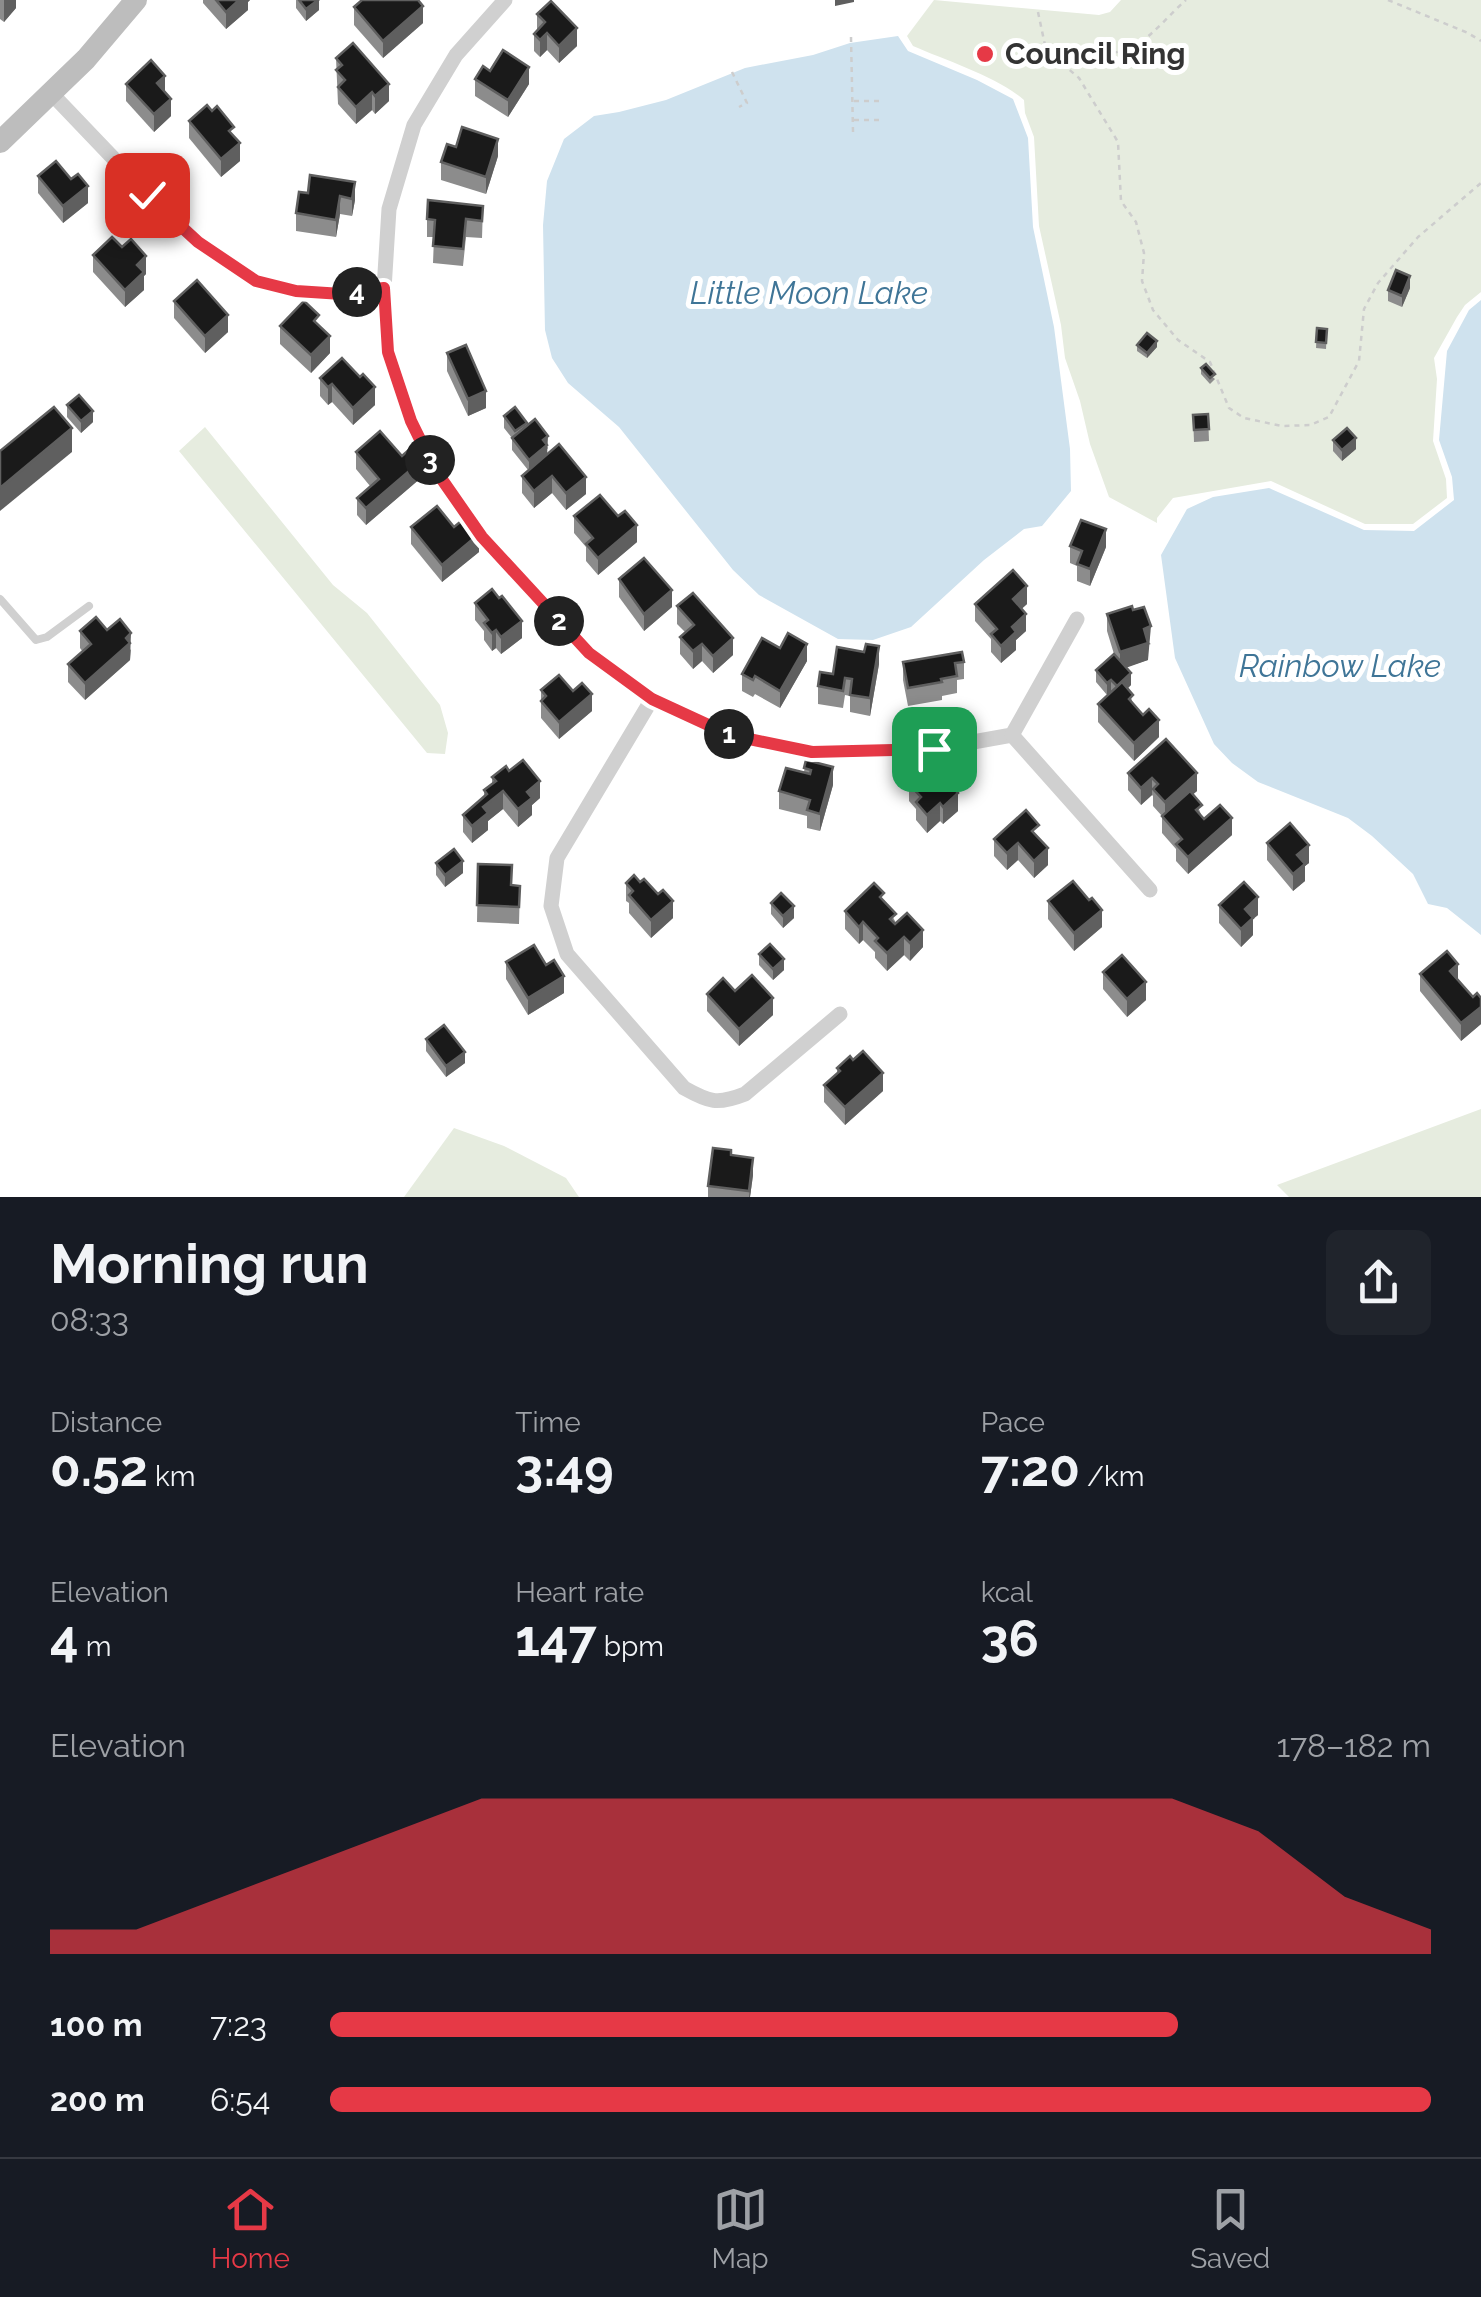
<!DOCTYPE html>
<meta charset="utf-8">
<style>
body{margin:0;font-family:Raleway,sans-serif;background:#20242c;color:#f1f3f6;height:100vh;display:flex;flex-direction:column;font-size:38px;white-space:nowrap}
*{box-sizing:border-box;margin:0}
p{font-size:32px;color:#9ea1a6}
.icon{flex:none;width:55px;height:55px;fill:none;stroke:currentColor;stroke-width:2;stroke-linecap:round;stroke-linejoin:round}
.map{position:relative;height:1197px;overflow:hidden}
.panel{display:flex;flex-direction:column;background:#171b24;flex:1}
.panel>*{flex:none}
.pin{position:absolute;display:grid;place-items:center;width:85px;height:85px;color:#fff;margin:-42px;border-radius:20px;box-shadow:0 5px 15px #0006}
.km{position:absolute;width:50px;height:50px;margin:-25px;border-radius:50%;background:#222;color:#fff;font-size:28px;line-height:50px;text-align:center}
.round{display:grid;place-items:center;flex:none;width:105px;height:105px;border-radius:15px;background:#20242c}
.overview{display:flex;align-items:center;justify-content:space-between;height:170px;padding:0 50px}
h1{font-size:55px;font-weight:700;line-height:75px}
.stats{display:grid;grid-template-columns:repeat(3,1fr);gap:15px;height:170px;padding:10px 50px}
.stats div{display:grid;align-content:center}
.stats b{font-size:50px;font-weight:700}
.stats small{font-size:28px;font-weight:400}
.stats p{font-size:28px}
.chart{height:280px;padding:20px 50px}
.chart p{display:flex;justify-content:space-between}
.chart svg{width:100%;height:180px;margin-top:10px;fill:#e63946;opacity:.7}
ul{padding:0 50px;list-style:none;font-size:32px}
li{display:grid;grid-template-columns:160px 120px 1fr;align-items:center;height:75px}
li i{height:25px;border-radius:12px;background:#e63946}
.menu{display:flex;justify-content:space-around;align-items:center;height:140px;border-top:2px solid #363941;background:#171b24;font-size:28px;color:#9ea1a6}
.menu a{display:grid;justify-items:center;gap:5px}
.menu .active{color:#e63946}
.map>svg:first-child{display:block}
.green{fill:#e6ecdf}
.water{fill:#cfe2ee}
.lines{fill:none;stroke-linecap:round;stroke-linejoin:round}
.path{stroke:#cdcdcd;stroke-width:2.5;stroke-dasharray:5 5;stroke-linecap:butt}
.lane{stroke:#d0d0d0;stroke-width:8}
.street{stroke:#d0d0d0;stroke-width:15}
.secondary{stroke:#bdbdbd;stroke-width:22}
.wall{fill:#8c8c8c}
.shaded-wall{fill:#5f5f5f}
.building{fill:#1a1a1a;stroke:#5f5f5f;stroke-width:2.5}
.route-casing{stroke:#fff;stroke-width:20}
.route{stroke:#e63946;stroke-width:12}
.poi-dot{fill:#e63946;stroke:#fff;stroke-width:4}
.labels{text-anchor:middle;stroke-width:10;stroke-linejoin:round;paint-order:stroke}
.poi-label{font-size:30px;font-weight:bold;fill:#333;stroke:#fff;text-anchor:start}
.water-label{font-size:32px;font-style:italic;fill:#3f7597;stroke:#fff}
</style>
<div class="map">
<svg width="1481" height="1197" viewBox="0 0 1481 1197">
<rect width="100%" height="100%" fill="#fff"/>
<g class="green">
<path d="M934,0L1099,15L1110,12L1121,0H1481V292L1465,305L1457,317L1434,358L1437,379L1433,441L1446,479L1447,498L1413,524H1365L1271,481L1173,498L1157,518V523L1109,497L1090,444L1080,401L1065,358L1061,325L1039,226L1034,137L1025,113L1024,100C996,76 947,61 913,46L907,36Z"/>
<path d="M205,427L333,585L367,613L440,705L448,733L445,754L427,753L179,451Z"/>
<path d="M1481,1109V1197H1289L1277,1185Z"/>
<path d="M454,1128L504,1146L566,1178L579,1197H404Z"/>
</g>
<g class="water">
<path d="M898,36L908,51L977,80L1013,99L1028,138L1033,227L1054,327L1070,449L1071,491L1042,526L1024,529L984,560L911,627L873,640L838,639L759,595L733,570L619,427L568,383L552,358L545,330L543,225L547,181L564,139L594,116L619,112L666,100L745,68L813,55L850,43Z"/>
<path d="M1481,300V935L1447,908L1428,904L1413,874L1372,836L1348,818L1258,782L1232,763L1214,744L1175,658L1161,555L1187,509L1213,497L1269,488L1364,530L1414,531L1454,500L1452,477L1439,440L1447,351L1469,310Z"/>
</g>
<g class="lines">
<g class="path">
<path d="M1388,0L1468,33L1481,41"/>
<path d="M1038,12L1046,50L1079,78L1118,142L1121,201L1136,222L1144,253L1142,281L1153,310L1178,340L1210,362L1229,408L1244,418L1282,426L1310,425L1329,417L1359,361L1364,309L1378,283L1418,237L1481,183"/>
<path d="M851,37L853,132"/>
<path d="M1064,63C1087,54 1114,57 1136,45C1152,36 1171,13 1186,0"/>
<path d="M732,72L747,103L739,107"/>
<path d="M854,101H879"/>
<path d="M854,120H879"/>
</g>
<path class="lane" d="M0,599L36,640L47,637L89,606"/>
<g class="street">
<path d="M505,0L456,55L414,125L389,209L384,289L389,352L411,421L434,468L482,537L589,653L652,699L730,735L812,752L934,749L1012,735L1077,619"/>
<path d="M51,93L179,227L255,281L297,291L342,294L384,289"/>
<path d="M652,699L557,858L551,906L567,954L684,1088C709,1102 717,1105 745,1094L840,1014"/>
<path d="M1012,735L1150,890"/>
</g>
<path class="secondary" d="M0,142L86,59L136,0"/>
</g>
<g class="wall">
<path d="M0,0H16V8L4,22L0,19Z"/>
<path d="M203,0H250L248,2V10L226,29L203,3Z"/>
<path d="M296,0H319V10L306,21L296,8Z"/>
<path d="M354,7L423,23L383,58L354,25Z"/>
<path d="M537,14L577,46L559,63L547,50L540,57L534,51V34L537,30Z"/>
<path d="M336,58L389,101L375,114L372,110L356,124L338,104Z"/>
<path d="M490,71L529,84L508,117L475,96V79Z"/>
<path d="M126,84L165,92L171,116L154,132L126,101Z"/>
<path d="M189,121L234,137L240,161L221,177L189,138Z"/>
<path d="M456,147L498,156L486,194L441,180V162Z"/>
<path d="M310,175L355,200L352,216L340,214L336,237L296,231V213L308,193Z"/>
<path d="M38,176L88,203L63,223L38,193Z"/>
<path d="M483,206L482,238L466,237L463,266L433,263L434,237H427V219Z"/>
<path d="M93,255L146,274L144,276V290L125,307L93,272Z"/>
<path d="M1410,288L1402,307L1388,301V290Z"/>
<path d="M174,301L228,332L205,353L174,318Z"/>
<path d="M319,325L330,353L311,373L280,344V326Z"/>
<path d="M1317,328L1327,329L1326,349L1316,348Z"/>
<path d="M1137,345L1157,347L1147,358L1137,351Z"/>
<path d="M447,353L486,408L468,416L447,371Z"/>
<path d="M1201,368L1215,379L1210,384L1201,374Z"/>
<path d="M320,378L375,405L353,425L332,402L328,405L320,396Z"/>
<path d="M67,405L93,422L81,433L67,417Z"/>
<path d="M1208,414L1209,441L1194,442L1193,415Z"/>
<path d="M504,416L527,426L548,448L547,449V455L586,494L566,510L552,493L534,508L522,493V476L528,470L512,450V438L504,428Z"/>
<path d="M1333,440L1356,449L1342,461L1333,451Z"/>
<path d="M356,452L402,456L422,477L366,525L357,515V498L370,486L356,469Z"/>
<path d="M574,516L637,542L598,575L586,561V547L574,533Z"/>
<path d="M411,527H454L479,552L442,582L411,544Z"/>
<path d="M1070,546L1106,547L1090,586L1077,581V566L1070,563Z"/>
<path d="M619,579L672,607L644,631L619,597Z"/>
<path d="M475,603L522,638L501,654L496,648L492,651L484,640V631L475,620Z"/>
<path d="M975,604H1027L1021,609L1026,631L1016,640V650L1001,663L991,652V639L975,621Z"/>
<path d="M677,606L733,655L713,673L702,661L693,669L680,654V637L685,632L677,624Z"/>
<path d="M1107,614L1151,644L1148,645V660L1126,667L1131,685L1128,688L1133,704L1159,737L1134,761L1098,722V704L1111,692L1107,695L1096,682V670L1114,654L1107,631Z"/>
<path d="M107,630L131,650L130,660L85,700L68,682V664L83,652L80,648V631Z"/>
<path d="M780,648L807,661L780,708L755,694L753,697L742,691V674Z"/>
<path d="M864,652L879,664L870,716L850,712V696L845,695L843,708L818,704V686Z"/>
<path d="M903,662H964V679L957,680V693L942,696V700L908,706L903,680Z"/>
<path d="M541,690L592,711L559,739L541,718Z"/>
<path d="M1166,739L1197,791L1193,794L1202,817L1232,835L1188,874L1176,861V849L1162,833V816L1153,806V796L1152,795L1141,805L1128,790V773Z"/>
<path d="M806,760L833,785L820,831L807,828V816L779,809V791L804,772Z"/>
<path d="M492,777L540,798L532,805V815L518,827L503,809L488,821V830L472,843L463,832V815L484,797V790L492,783Z"/>
<path d="M909,784L958,811L943,824L940,821L927,833L916,820V809L909,801Z"/>
<path d="M1039,838L1048,865L1034,878L1018,860L1007,870L994,856V839Z"/>
<path d="M1267,843L1309,863L1305,866V881L1293,891L1267,860Z"/>
<path d="M436,863L463,873L445,887L436,875Z"/>
<path d="M478,864L512,885L520,886L519,924L477,922Z"/>
<path d="M640,882L658,894L673,918L651,938L629,913V903L626,901V883Z"/>
<path d="M884,900L896,923L923,947L910,961L904,955L887,971L875,958V952L863,940L859,944L845,929V911Z"/>
<path d="M1048,901L1102,927L1074,951L1048,919Z"/>
<path d="M771,903L794,918L783,928L771,914Z"/>
<path d="M1219,905L1258,915L1253,919V935L1241,947L1219,923Z"/>
<path d="M759,954L784,970L773,980L759,965Z"/>
<path d="M506,962L564,993L528,1015L506,979Z"/>
<path d="M1103,972L1146,1000L1127,1017L1103,989Z"/>
<path d="M1420,974L1458,980L1473,997L1481,998V1024L1461,1041L1420,991Z"/>
<path d="M735,991L773,1015L739,1046L707,1011V994Z"/>
<path d="M426,1039L465,1063L446,1077L426,1051Z"/>
<path d="M853,1060L883,1091L845,1125L824,1102V1085L837,1073V1068Z"/>
<path d="M731,1155L753,1175L750,1197H708V1186Z"/>
</g>
<g class="shaded-wall">
<path d="M4,0H16V8L4,22Z"/>
<path d="M239,0H250L248,2V10L226,29V12Z"/>
<path d="M318,0H319V10L306,21V9Z"/>
<path d="M835,0H854V2L835,6Z"/>
<path d="M423,6V23L383,58V41Z"/>
<path d="M577,28V46L559,63V46Z"/>
<path d="M547,33V50L540,57V40Z"/>
<path d="M529,67V84L508,117V100Z"/>
<path d="M165,76V93L157,83Z"/>
<path d="M389,84V101L375,114V96Z"/>
<path d="M372,92V110L356,124V107Z"/>
<path d="M171,99V116L154,132V114Z"/>
<path d="M498,139V156L486,194V177Z"/>
<path d="M240,143V161L221,177V159Z"/>
<path d="M355,182V200L352,216V199Z"/>
<path d="M88,186V203L63,223V206Z"/>
<path d="M340,196V214L336,237V220Z"/>
<path d="M146,256V274L144,276V290L125,307V290L137,265Z"/>
<path d="M1410,276V288L1402,307V296Z"/>
<path d="M228,315V332L205,353V336Z"/>
<path d="M330,336V353L311,373V355Z"/>
<path d="M1157,341V347L1147,358V353Z"/>
<path d="M332,384V402L328,405V387Z"/>
<path d="M375,387V405L353,425V408Z"/>
<path d="M486,391V408L468,416V399Z"/>
<path d="M93,411V422L81,433V421Z"/>
<path d="M72,428V452L0,511V488Z"/>
<path d="M548,436L547,457L529,471V460L543,440Z"/>
<path d="M1356,438V449L1342,461V450Z"/>
<path d="M422,460V477L366,525V508Z"/>
<path d="M552,476V493L534,508V491Z"/>
<path d="M586,477V494L566,510V493Z"/>
<path d="M637,525V542L598,575V558Z"/>
<path d="M1106,529V547L1090,586V569Z"/>
<path d="M479,534V552L442,582V565Z"/>
<path d="M1027,586V604L1013,617V599Z"/>
<path d="M672,590V607L644,631V614Z"/>
<path d="M1026,614V631L1016,640V650L1001,663V646L1012,627Z"/>
<path d="M522,621V638L501,654V637Z"/>
<path d="M1151,626L1148,660L1120,670V652L1144,629Z"/>
<path d="M496,630V648L492,651V633Z"/>
<path d="M131,633L130,660L85,700V683Z"/>
<path d="M733,638V655L713,673V656Z"/>
<path d="M702,644V661L693,669V651Z"/>
<path d="M807,644V661L780,708V691Z"/>
<path d="M879,646V664L870,716V698Z"/>
<path d="M1131,673V685L1117,698V686Z"/>
<path d="M1111,680V692L1107,695V683Z"/>
<path d="M592,694V711L559,739V722Z"/>
<path d="M1159,720V737L1134,761V743Z"/>
<path d="M833,767V785L820,831V814Z"/>
<path d="M1197,773V791L1165,819V802Z"/>
<path d="M1152,778V795L1141,805V788Z"/>
<path d="M540,781V798L532,805V815L518,827V809L527,792Z"/>
<path d="M503,791V809L488,821V830L472,843V826L483,807Z"/>
<path d="M958,793V811L943,824V807Z"/>
<path d="M940,803V821L927,833V815Z"/>
<path d="M1232,818V835L1188,874V857Z"/>
<path d="M1018,843V860L1007,870V853Z"/>
<path d="M1309,845V863L1305,866V881L1293,891V874L1297,855Z"/>
<path d="M1048,848V865L1034,878V861Z"/>
<path d="M463,861V873L445,887V875Z"/>
<path d="M1258,897V915L1253,919V935L1241,947V929L1245,909Z"/>
<path d="M673,901V918L651,938V920Z"/>
<path d="M794,906V918L783,928V916Z"/>
<path d="M1102,910V927L1074,951V933Z"/>
<path d="M863,922V940L859,944V927Z"/>
<path d="M923,930V947L910,961V943Z"/>
<path d="M904,937V955L887,971V953Z"/>
<path d="M784,959V970L773,980V969Z"/>
<path d="M1458,964V982L1450,971Z"/>
<path d="M564,976V993L528,1015V998Z"/>
<path d="M1146,982V1000L1127,1017V999Z"/>
<path d="M773,998V1015L739,1046V1029Z"/>
<path d="M1481,1007V1024L1461,1041V1023Z"/>
<path d="M465,1052V1063L446,1077V1066Z"/>
<path d="M883,1073V1091L845,1125V1107Z"/>
<path d="M753,1158V1175L750,1197H749Z"/>
</g>
<g class="building">
<path d="M216,0H239L226,12Z"/>
<path d="M299,0H318L306,9Z"/>
<path d="M362,0H418L423,6L383,41L354,7Z"/>
<path d="M551,1L577,28L559,46L547,33L540,40L534,34L545,22L537,14Z"/>
<path d="M353,43L389,84L375,96L372,92L356,107L338,87L345,80L336,70L342,65L336,58Z"/>
<path d="M503,50L529,67L508,100L475,79L483,66L490,71Z"/>
<path d="M151,60L165,76L157,83L171,99L154,114L126,84Z"/>
<path d="M207,105L212,111L217,106L234,127L229,131L240,143L221,159L189,121Z"/>
<path d="M462,127L498,139L486,177L441,162L447,144L456,147Z"/>
<path d="M56,161L71,179L78,174L88,186L63,206L38,176Z"/>
<path d="M310,175L355,182L352,199L340,196L336,220L296,213L299,192L308,193Z"/>
<path d="M428,200L483,206L482,221L466,219L463,249L433,246L435,220L427,219Z"/>
<path d="M112,237L122,247L131,239L146,256L137,265L144,272L125,290L93,255Z"/>
<path d="M1396,270L1410,276L1402,296L1388,290Z"/>
<path d="M197,280L228,315L205,336L174,301Z"/>
<path d="M304,301L319,315L314,321L330,336L311,355L280,326Z"/>
<path d="M1317,328L1327,329L1326,343L1316,342Z"/>
<path d="M1147,333L1157,341L1147,353L1137,345Z"/>
<path d="M466,345L486,391L468,399L447,353Z"/>
<path d="M342,358L360,377L363,374L375,387L353,408L332,384L328,387L320,378Z"/>
<path d="M1206,364L1215,374L1210,378L1201,368Z"/>
<path d="M79,395L93,411L81,421L67,405Z"/>
<path d="M54,407L72,428L0,488V451Z"/>
<path d="M515,407L527,423L515,431L504,416Z"/>
<path d="M1208,414L1209,429L1194,430L1193,415Z"/>
<path d="M535,419L548,436L543,440L547,445L529,460L512,438Z"/>
<path d="M1347,428L1356,438L1342,450L1333,440Z"/>
<path d="M380,431L402,456L411,448L422,460L366,508L357,498L379,479L356,452Z"/>
<path d="M559,444L586,477L566,493L552,476L534,491L522,476Z"/>
<path d="M600,495L618,516L625,511L637,525L598,558L586,544L593,538L574,516Z"/>
<path d="M437,506L454,527L465,518L479,534L442,565L411,527Z"/>
<path d="M1081,520L1106,529L1090,569L1077,564L1082,551L1070,546Z"/>
<path d="M644,558L672,590L644,614L619,579Z"/>
<path d="M1013,570L1027,586L1013,599L1026,614L1012,627L1016,632L1001,646L991,634L997,629L975,604Z"/>
<path d="M492,589L499,598L502,596L522,621L501,637L496,630L492,633L484,623L488,620L475,603Z"/>
<path d="M693,593L733,638L713,656L702,644L693,651L680,637L694,625L677,606Z"/>
<path d="M1132,606L1133,610L1144,607L1151,626L1144,629L1148,643L1120,652L1107,614Z"/>
<path d="M96,617L107,630L120,619L131,633L126,638L130,643L85,683L68,664L91,644L80,631Z"/>
<path d="M788,633L807,644L780,691L755,676L753,680L742,674L762,638L780,648Z"/>
<path d="M866,644L879,646L870,698L850,695L852,679L845,678L843,691L818,686L820,672L833,674L837,647L864,652Z"/>
<path d="M962,652L964,662L955,663L957,676L941,679L942,682L908,688L903,662Z"/>
<path d="M1114,654L1131,673L1117,686L1111,680L1107,683L1096,670Z"/>
<path d="M559,675L573,691L582,683L592,694L559,722L541,701L546,696L541,690Z"/>
<path d="M1122,682L1133,695L1129,699L1143,715L1149,709L1159,720L1134,743L1098,704Z"/>
<path d="M1166,739L1197,773L1165,802L1153,789L1158,784L1152,778L1141,788L1128,773Z"/>
<path d="M523,760L540,781L527,792L532,798L518,809L503,791L483,807L488,813L472,826L463,815L487,794L484,790L496,781L492,777L506,766L509,771Z"/>
<path d="M806,760L833,767L820,814L807,810L810,800L779,791L786,768L810,774L811,770L804,768Z"/>
<path d="M925,769L939,784L945,779L958,793L943,807L940,803L927,815L916,802L921,797L909,784Z"/>
<path d="M1190,791L1202,805L1196,810L1204,819L1220,805L1232,818L1188,857L1176,844L1182,839L1162,816Z"/>
<path d="M1026,810L1039,825L1032,831L1048,848L1034,861L1018,843L1007,853L994,839Z"/>
<path d="M1290,823L1309,845L1297,855L1305,864L1293,874L1267,843Z"/>
<path d="M454,849L463,861L445,875L436,863Z"/>
<path d="M478,864L512,865L511,885L520,886L519,907L477,905Z"/>
<path d="M634,875L640,882L644,879L658,894L663,890L673,901L651,920L629,895L633,891L626,883Z"/>
<path d="M1073,881L1089,900L1092,898L1102,910L1074,933L1048,901Z"/>
<path d="M1244,882L1258,897L1245,909L1253,918L1241,929L1219,905Z"/>
<path d="M874,883L884,893L880,897L896,914L890,919L895,924L907,913L923,930L910,943L904,937L887,953L875,941L878,938L863,922L859,927L845,911Z"/>
<path d="M781,893L794,906L783,916L771,903Z"/>
<path d="M770,944L784,959L773,969L759,954Z"/>
<path d="M534,945L546,965L554,960L564,976L528,998L506,962Z"/>
<path d="M1447,951L1458,964L1450,971L1473,997L1477,993L1481,998V1007L1461,1023L1420,974Z"/>
<path d="M1122,955L1146,982L1127,999L1103,972Z"/>
<path d="M752,975L773,998L739,1029L707,994L723,978L735,991Z"/>
<path d="M444,1025L465,1052L446,1066L426,1039Z"/>
<path d="M863,1051L883,1073L845,1107L824,1085L840,1071L837,1068L850,1056L853,1060Z"/>
<path d="M713,1148L731,1150V1155L753,1158L749,1191L708,1186Z"/>
</g>
<g class="lines">
<g class="route-casing">
<path id="route" d="M147,195L198,242L256,281L296,291L342,294L384,288L388,352L411,421L434,468L482,537L589,653L652,699L730,735L812,752L934,749"/>
</g>
<use href="#route" class="route"/>
</g>
<circle class="poi-dot" cx="985" cy="54" r="10"/>
<g class="labels">
<g class="poi-label">
<text x="1005" y="64">Council Ring</text>
</g>
<g class="water-label">
<text x="809" y="304">Little Moon Lake</text>
<text x="1340" y="677">Rainbow Lake</text>
</g>
</g>
</svg>
<div class="pin" style="left:934px;top:749px;background:#1e9e55"><svg class="icon" aria-label="arrive" viewBox="0 0 24 24"><path d="M6 21V4h12l-3 4 3 4H6"/></svg></div>
<div class="pin" style="left:147px;top:195px;background:#d93025"><svg class="icon" aria-label="check" viewBox="0 0 24 24"><path d="M5 12l5 5 9-10"/></svg></div>
<b class="km" style="left:729px;top:734px">1</b>
<b class="km" style="left:559px;top:621px">2</b>
<b class="km" style="left:430px;top:460px">3</b>
<b class="km" style="left:357px;top:292px">4</b>
</div>
<section class="panel">
<div class="overview"><div><h1>Morning run</h1><p>08:33</p></div><a class="round"><svg class="icon" aria-label="share" viewBox="0 0 24 24"><path d="M12 15V3M7 8l5-5 5 5M5 13v7h14v-7"/></svg></a></div>
<div class="stats">
<div><p>Distance</p><b>0.52<small> km</small></b></div>
<div><p>Time</p><b>3:49</b></div>
<div><p>Pace</p><b>7:20<small> /km</small></b></div>
</div>
<div class="stats">
<div><p>Elevation</p><b>4<small> m</small></b></div>
<div><p>Heart rate</p><b>147<small> bpm</small></b></div>
<div><p>kcal</p><b>36</b></div>
</div>
<div class="chart"><p><span>Elevation</span>178–182 m</p>
<svg viewBox="0 0 160 44" preserveAspectRatio="none"><path d="M0 44V38L10 38L20 30L30 22L40 14L50 6L60 6L70 6L80 6L90 6L100 6L110 6L120 6L130 6L140 14L150 30L160 38V44z"/></svg>
</div>
<ul>
<li><b>100 m</b>7:23<i style="width:77%"></i></li>
<li><b>200 m</b>6:54<i style="width:100%"></i></li>
</ul>
</section>
<nav class="menu">
<a class="active"><svg class="icon" aria-label="home" viewBox="0 0 24 24"><path d="M3 11l9-7 9 7M6 9v11h12V9"/></svg>Home</a>
<a><svg class="icon" aria-label="map" viewBox="0 0 24 24"><path d="M3 6l6-2 6 2 6-2v14l-6 2-6-2-6 2zM9 4v14M15 6v14"/></svg>Map</a>
<a><svg class="icon" aria-label="saved" viewBox="0 0 24 24"><path d="M7 4h10v16l-5-4-5 4z"/></svg>Saved</a>
</nav>
